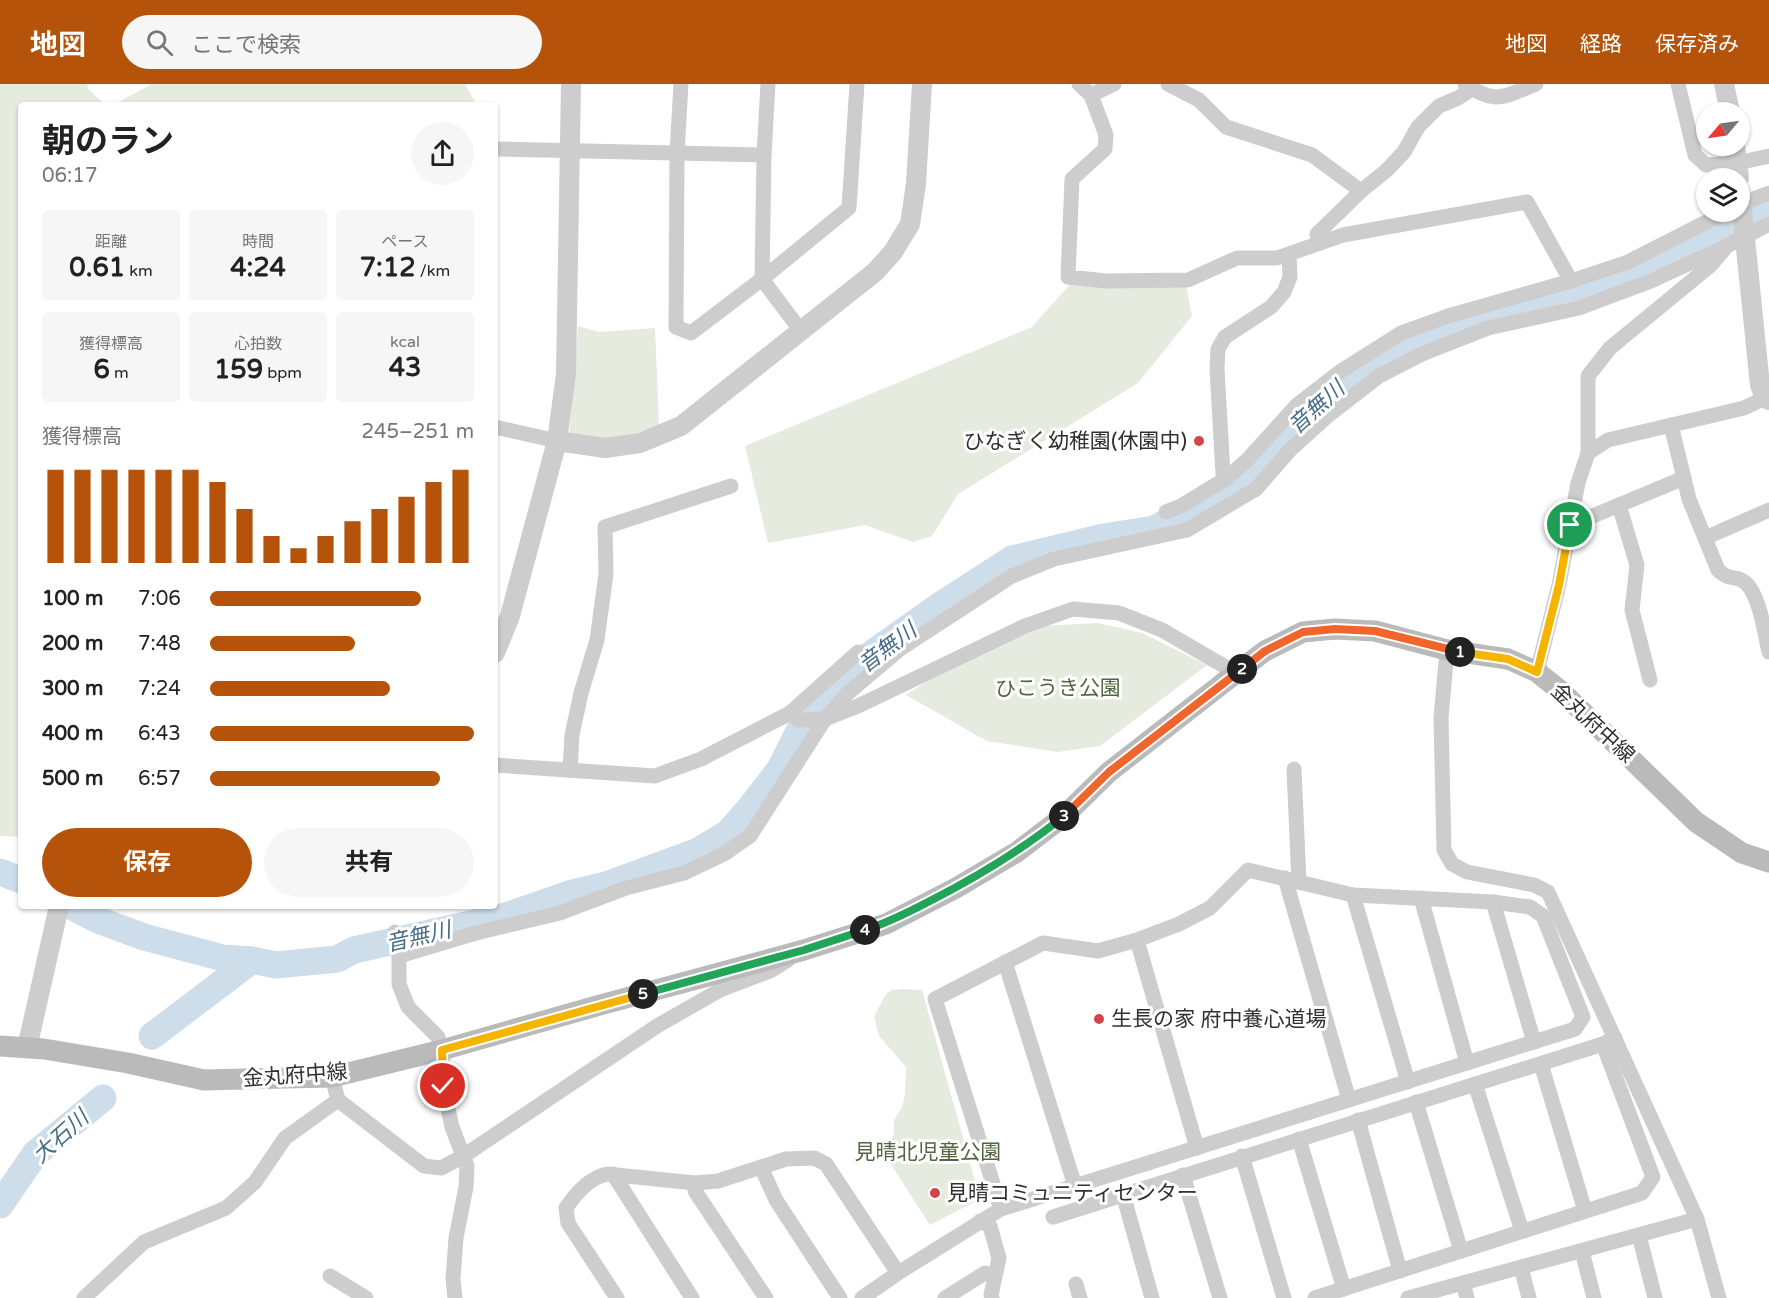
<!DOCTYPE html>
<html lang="ja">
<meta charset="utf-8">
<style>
body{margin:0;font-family:"Varela Round","Noto Sans JP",sans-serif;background:#f6f6f6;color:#222;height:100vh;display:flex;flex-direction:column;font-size:22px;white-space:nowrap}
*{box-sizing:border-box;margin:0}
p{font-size:20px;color:#767676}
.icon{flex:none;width:33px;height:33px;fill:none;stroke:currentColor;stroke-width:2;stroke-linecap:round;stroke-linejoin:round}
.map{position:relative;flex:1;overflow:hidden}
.panel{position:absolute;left:18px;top:18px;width:480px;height:807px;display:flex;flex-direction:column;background:#fff;border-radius:6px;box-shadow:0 2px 4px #0004}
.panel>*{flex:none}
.needle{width:39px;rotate:241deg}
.buttons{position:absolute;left:1696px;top:18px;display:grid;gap:12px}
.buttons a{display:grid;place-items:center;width:54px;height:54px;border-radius:50%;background:#fff;box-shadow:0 2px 4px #0004;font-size:30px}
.pin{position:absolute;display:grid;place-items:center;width:51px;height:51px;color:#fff;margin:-26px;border:3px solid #fff;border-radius:50%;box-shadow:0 2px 6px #0007}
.km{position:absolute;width:30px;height:30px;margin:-15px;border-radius:50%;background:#222;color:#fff;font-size:16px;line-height:30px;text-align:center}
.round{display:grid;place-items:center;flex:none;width:63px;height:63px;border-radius:32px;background:#f6f6f6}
.head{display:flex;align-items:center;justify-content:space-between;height:102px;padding:0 24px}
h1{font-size:33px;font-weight:700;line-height:45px}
.metrics{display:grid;grid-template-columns:repeat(3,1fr);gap:9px;height:102px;padding:6px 24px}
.metrics div{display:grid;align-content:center;border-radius:6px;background:#f6f6f6;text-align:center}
.metrics b{font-size:26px;font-weight:700}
.metrics small{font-size:16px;font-weight:400}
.metrics p{font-size:16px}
.chart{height:168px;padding:12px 24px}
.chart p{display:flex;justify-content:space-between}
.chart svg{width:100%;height:108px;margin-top:6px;stroke:#b45309;stroke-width:6}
.action{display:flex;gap:12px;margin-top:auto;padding:12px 24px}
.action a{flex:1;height:69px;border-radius:36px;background:#b45309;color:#fff;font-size:24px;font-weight:700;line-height:69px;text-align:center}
.action a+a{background:#f6f6f6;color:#222}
ul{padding:0 24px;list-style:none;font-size:20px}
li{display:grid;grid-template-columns:96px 72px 1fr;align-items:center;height:45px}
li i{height:15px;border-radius:8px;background:#b45309}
header{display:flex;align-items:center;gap:36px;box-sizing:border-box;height:84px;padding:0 30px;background:#b45309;color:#fff}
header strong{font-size:28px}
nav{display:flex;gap:33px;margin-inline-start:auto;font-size:21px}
.search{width:420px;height:54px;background:#f6f6f6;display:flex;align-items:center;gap:15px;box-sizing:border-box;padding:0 21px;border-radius:33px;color:#767676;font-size:22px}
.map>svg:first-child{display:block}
.green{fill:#e5ebdf}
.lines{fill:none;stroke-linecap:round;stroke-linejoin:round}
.river{stroke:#cddde9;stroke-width:27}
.minor{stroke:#cdcdcd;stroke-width:15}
.tertiary{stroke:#cdcdcd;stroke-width:20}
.secondary{stroke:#bababa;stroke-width:21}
.split-1-casing{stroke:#fff;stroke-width:12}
.split-2-casing{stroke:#fff;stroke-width:12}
.split-3-casing{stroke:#fff;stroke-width:12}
.split-4-casing{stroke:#fff;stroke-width:12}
.split-5-casing{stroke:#fff;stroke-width:12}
.split-6-casing{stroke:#fff;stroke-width:12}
.split-1{stroke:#f5b400;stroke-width:8}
.split-2{stroke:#f0652b;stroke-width:8}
.split-3{stroke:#f0652b;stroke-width:8}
.split-4{stroke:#22a559;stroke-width:8}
.split-5{stroke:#22a559;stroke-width:8}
.split-6{stroke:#f5b400;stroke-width:8}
.poi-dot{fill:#d3454a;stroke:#fff;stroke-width:2}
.labels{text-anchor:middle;stroke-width:6;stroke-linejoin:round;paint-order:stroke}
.poi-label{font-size:21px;fill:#303030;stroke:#fff;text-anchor:start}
.park-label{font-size:21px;fill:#516741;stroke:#fff}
.street-label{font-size:21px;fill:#303030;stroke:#fff}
.water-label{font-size:22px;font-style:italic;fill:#466d89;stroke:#fff}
</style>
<header>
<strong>地図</strong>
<div class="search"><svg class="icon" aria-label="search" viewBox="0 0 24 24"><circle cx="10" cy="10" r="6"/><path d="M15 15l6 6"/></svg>ここで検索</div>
<nav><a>地図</a><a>経路</a><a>保存済み</a></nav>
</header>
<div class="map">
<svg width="1769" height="1214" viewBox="0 0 1769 1214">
<rect width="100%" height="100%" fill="#fff"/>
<g class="green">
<path d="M0,0H87L88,5L106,21H21V753L0,752Z"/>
<path d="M152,0H465L477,21H113Z"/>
<path d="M1072,198L1186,201L1192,232L1138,299L958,410L932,452L913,458L865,441L768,459L745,362L1032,243Z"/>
<path d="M578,242L599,248L655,244L659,341L614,357L569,352Z"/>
<path d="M1098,539L1142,549L1207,581L1100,662L1057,668L987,657L906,611L942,587L1042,542Z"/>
<path d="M903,905L922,906L980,1115L930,1141L883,1068L894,1051V1036L902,1023L905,1011L906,983L879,952L874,933L885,911L891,906Z"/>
</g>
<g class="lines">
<g class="river">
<path d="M0,788L21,796"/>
<path d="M71,822L98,836L144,853L223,874L252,876L276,881L337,875L354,866L506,832L572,809L609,800L696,768L728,749L750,724L780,685L800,645L838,601L867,573L942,520L1012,475L1104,453L1154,445L1223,410L1262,379L1297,335L1356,288L1412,257L1629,187L1709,154L1769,123"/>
<path d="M152,952L252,876"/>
<path d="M0,1121L35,1070L103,1014"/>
</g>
<g class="minor">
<path d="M681,0L677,69L676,243L691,249L762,195L849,124L857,0"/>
<path d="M768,0L764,71L762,195L801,247"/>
<path d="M1079,0L1091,11L1106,51L1105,65L1072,95L1068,193L1106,197L1188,196L1237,174H1277L1343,151L1527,118L1571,197"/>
<path d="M1168,0L1199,16L1226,43L1312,71L1361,107"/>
<path d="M1465,0C1496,21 1504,13 1536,0"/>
<path d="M1678,0L1695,71L1706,81L1737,79L1769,72"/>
<path d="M1091,11L1114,0"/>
<path d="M495,65L764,71"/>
<path d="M1740,120L1769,109"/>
<path d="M1319,159L1317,150L1361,107L1387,86L1404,68L1418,43L1439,22L1458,14L1472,5"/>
<path d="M1671,341L1689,415L1718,486C1730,497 1733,491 1743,497C1759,506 1765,551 1769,568"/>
<path d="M495,343L557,357"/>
<path d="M1588,369V292L1610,264L1711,181L1727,162L1769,140"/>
<path d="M1227,394L1223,390L1217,285L1218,265L1225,253L1271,223L1284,208L1290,193L1289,170"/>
<path d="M1619,421L1637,481L1632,526L1650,596"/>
<path d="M1166,428L1181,422L1227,394L1248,375L1297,321L1341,287L1401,249L1448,232L1571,197L1628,178L1726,128"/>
<path d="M1571,441L1684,394"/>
<path d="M1705,454L1769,426"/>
<path d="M1447,566L1441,634L1444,766L1452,780L1467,788L1534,801L1548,808L1697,1135L1719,1214"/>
<path d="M1537,588L1559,501L1578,399L1588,369L1608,356L1744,324L1765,314"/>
<path d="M790,629L799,636L825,635L858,622L1025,542L1073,525L1119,529L1162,546L1236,589"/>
<path d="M495,681L655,692L701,675L790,629L858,568"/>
<path d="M1294,685L1299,798"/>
<path d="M570,686L572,651L581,609L597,556L606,490L605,443L731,402"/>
<path d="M1285,794L1349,1016"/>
<path d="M1353,811L1408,998"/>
<path d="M1421,814L1467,979"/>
<path d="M1493,818L1534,958"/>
<path d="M395,848L399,872V900L408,923L438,953L442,966L443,1002L452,1043L467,1082L466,1103L456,1154L453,1195L455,1214"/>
<path d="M1137,856L1197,1064"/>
<path d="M399,872L476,849L560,829L626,804L684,789L724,770L750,752L825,635L848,609L900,565L1012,492L1054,475L1187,446L1256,405L1290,366L1330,330L1379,292L1422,270L1488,244L1579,224L1651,197L1727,162"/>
<path d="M1005,878L1075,1102"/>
<path d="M1541,980L1585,1127"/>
<path d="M1475,1000L1522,1147"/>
<path d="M338,1016L424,1082L441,1084L462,1073L657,942L720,906L770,887L788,876"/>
<path d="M1416,1018L1461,1167"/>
<path d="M1358,1036L1400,1187"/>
<path d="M1299,1055L1344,1205"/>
<path d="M1242,1072L1284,1214"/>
<path d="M761,1083L776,1116L840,1214"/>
<path d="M613,1090L692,1214"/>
<path d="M1183,1091L1220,1214"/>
<path d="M695,1099V1107L766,1214"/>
<path d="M1123,1110L1152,1214"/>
<path d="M1053,1133L1603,960L1615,954"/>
<path d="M980,1137L990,1142L999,1174L991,1211L992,1214"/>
<path d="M1639,1151L1655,1214"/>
<path d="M1582,1167L1594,1214"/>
<path d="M1521,1183L1529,1214"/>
<path d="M330,1192L366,1214"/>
<path d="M1463,1199L1467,1214"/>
<path d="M1076,1200L1080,1214"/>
<path d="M84,1214L144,1158L226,1124L255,1098L285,1054L338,1016L332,993"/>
<path d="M617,1214L568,1139L566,1124C576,1109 589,1094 607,1090L695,1099L718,1097L786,1075L814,1074L826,1080L898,1189"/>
<path d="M862,1214L898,1189L1001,1125L1575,945L1583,933L1543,832L1530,823L1493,818L1353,811L1248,786L1210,824L1179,840L1137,856L1098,867L1043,859L935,915L1001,1125"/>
<path d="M945,1214L985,1189L995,1191"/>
<path d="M1315,1214L1642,1109L1653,1093L1603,960"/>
<path d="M1408,1214L1697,1135"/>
</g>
<g class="tertiary">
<path d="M1724,0L1730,28"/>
<path d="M1735,62L1739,94"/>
<path d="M1740,106L1760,301L1765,314L1769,316"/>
<path d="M557,357L605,364L640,359L681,342L875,188L893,168L910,140L916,100L922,0"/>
<path d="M495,569L510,532L557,357L566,290L571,0"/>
<path d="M27,964L59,822"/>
</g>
<path class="secondary" d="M0,962L44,965L128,979L204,996L332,993L442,966L600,921L804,866L886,840L956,804L1017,768L1064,732L1109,688L1236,589L1265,567L1303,548L1335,545L1375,547L1447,566L1508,575L1537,588L1562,608L1696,738L1742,769L1769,778"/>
</g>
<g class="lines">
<g class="split-1-casing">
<path id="split-1" d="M1460,568L1508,575L1537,588L1559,501L1570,441"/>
</g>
<g class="split-2-casing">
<path id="split-2" d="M1242,585L1265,567L1303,548L1335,545L1375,547L1460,568"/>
</g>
<g class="split-3-casing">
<path id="split-3" d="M1064,732L1109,688L1242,585"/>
</g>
<g class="split-4-casing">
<path id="split-4" d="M865,846C887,839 907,829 928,818C977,793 1022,766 1064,732"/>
</g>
<g class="split-5-casing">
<path id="split-5" d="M643,910L804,866L865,846"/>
</g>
<g class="split-6-casing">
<path id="split-6" d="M443,1002L442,966L643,910"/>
</g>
<use href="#split-1" class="split-1"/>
<use href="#split-2" class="split-2"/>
<use href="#split-3" class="split-3"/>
<use href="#split-4" class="split-4"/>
<use href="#split-5" class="split-5"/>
<use href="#split-6" class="split-6"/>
</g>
<g class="poi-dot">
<circle cx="1199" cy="357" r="6"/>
<circle cx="1099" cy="935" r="6"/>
<circle cx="935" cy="1109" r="6"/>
</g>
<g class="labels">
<g class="poi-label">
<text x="1187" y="364" text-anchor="end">ひなぎく幼稚園(休園中)</text>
<text x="1111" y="942">生長の家 府中養心道場</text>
<text x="947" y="1116">見晴コミュニティセンター</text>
</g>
<g class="park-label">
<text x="1058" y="611">ひこうき公園</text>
<text x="928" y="1075">見晴北児童公園</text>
</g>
<g class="street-label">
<text transform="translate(1593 639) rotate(43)" y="7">金丸府中線</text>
<text transform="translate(295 991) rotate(-4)" y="7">金丸府中線</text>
</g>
<g class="water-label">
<text transform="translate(1316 323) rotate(-42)" y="8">音無川</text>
<text transform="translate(887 563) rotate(-37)" y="8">音無川</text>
<text transform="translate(418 852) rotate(-13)" y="8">音無川</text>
<text transform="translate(60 1052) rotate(-42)" y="8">大石川</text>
</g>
</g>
</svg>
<div class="buttons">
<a><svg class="needle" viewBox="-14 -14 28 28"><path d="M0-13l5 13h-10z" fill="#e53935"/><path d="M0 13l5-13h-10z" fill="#767676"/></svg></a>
<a><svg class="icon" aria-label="layers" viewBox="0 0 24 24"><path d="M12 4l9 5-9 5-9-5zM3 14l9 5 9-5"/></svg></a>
</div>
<div class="pin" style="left:1570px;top:441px;background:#1e9e55"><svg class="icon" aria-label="arrive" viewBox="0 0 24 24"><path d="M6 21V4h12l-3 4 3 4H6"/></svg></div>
<div class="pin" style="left:443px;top:1002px;background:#d93025"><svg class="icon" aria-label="check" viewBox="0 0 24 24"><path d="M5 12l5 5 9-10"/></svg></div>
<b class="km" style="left:1460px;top:568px">1</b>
<b class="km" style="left:1242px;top:585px">2</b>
<b class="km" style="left:1064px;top:732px">3</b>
<b class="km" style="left:865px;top:846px">4</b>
<b class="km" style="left:643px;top:910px">5</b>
<section class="panel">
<div class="head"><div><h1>朝のラン</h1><p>06:17</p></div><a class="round"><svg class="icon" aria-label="share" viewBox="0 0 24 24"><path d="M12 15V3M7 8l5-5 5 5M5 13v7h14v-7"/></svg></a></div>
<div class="metrics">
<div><p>距離</p><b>0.61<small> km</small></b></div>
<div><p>時間</p><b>4:24</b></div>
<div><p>ペース</p><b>7:12<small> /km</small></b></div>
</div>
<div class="metrics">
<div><p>獲得標高</p><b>6<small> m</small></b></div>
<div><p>心拍数</p><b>159<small> bpm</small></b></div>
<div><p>kcal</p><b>43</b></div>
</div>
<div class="chart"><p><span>獲得標高</span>245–251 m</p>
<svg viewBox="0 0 160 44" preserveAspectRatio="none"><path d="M5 44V6M15 44V6M25 44V6M35 44V6M45 44V6M55 44V6M65 44V11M75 44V22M85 44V33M95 44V38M105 44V33M115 44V27M125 44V22M135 44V17M145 44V11M155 44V6"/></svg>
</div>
<ul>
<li><b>100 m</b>7:06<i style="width:80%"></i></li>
<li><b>200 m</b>7:48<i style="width:55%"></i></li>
<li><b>300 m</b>7:24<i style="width:68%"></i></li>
<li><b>400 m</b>6:43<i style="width:100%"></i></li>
<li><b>500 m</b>6:57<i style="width:87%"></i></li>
</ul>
<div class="action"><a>保存</a><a>共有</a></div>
</section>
</div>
